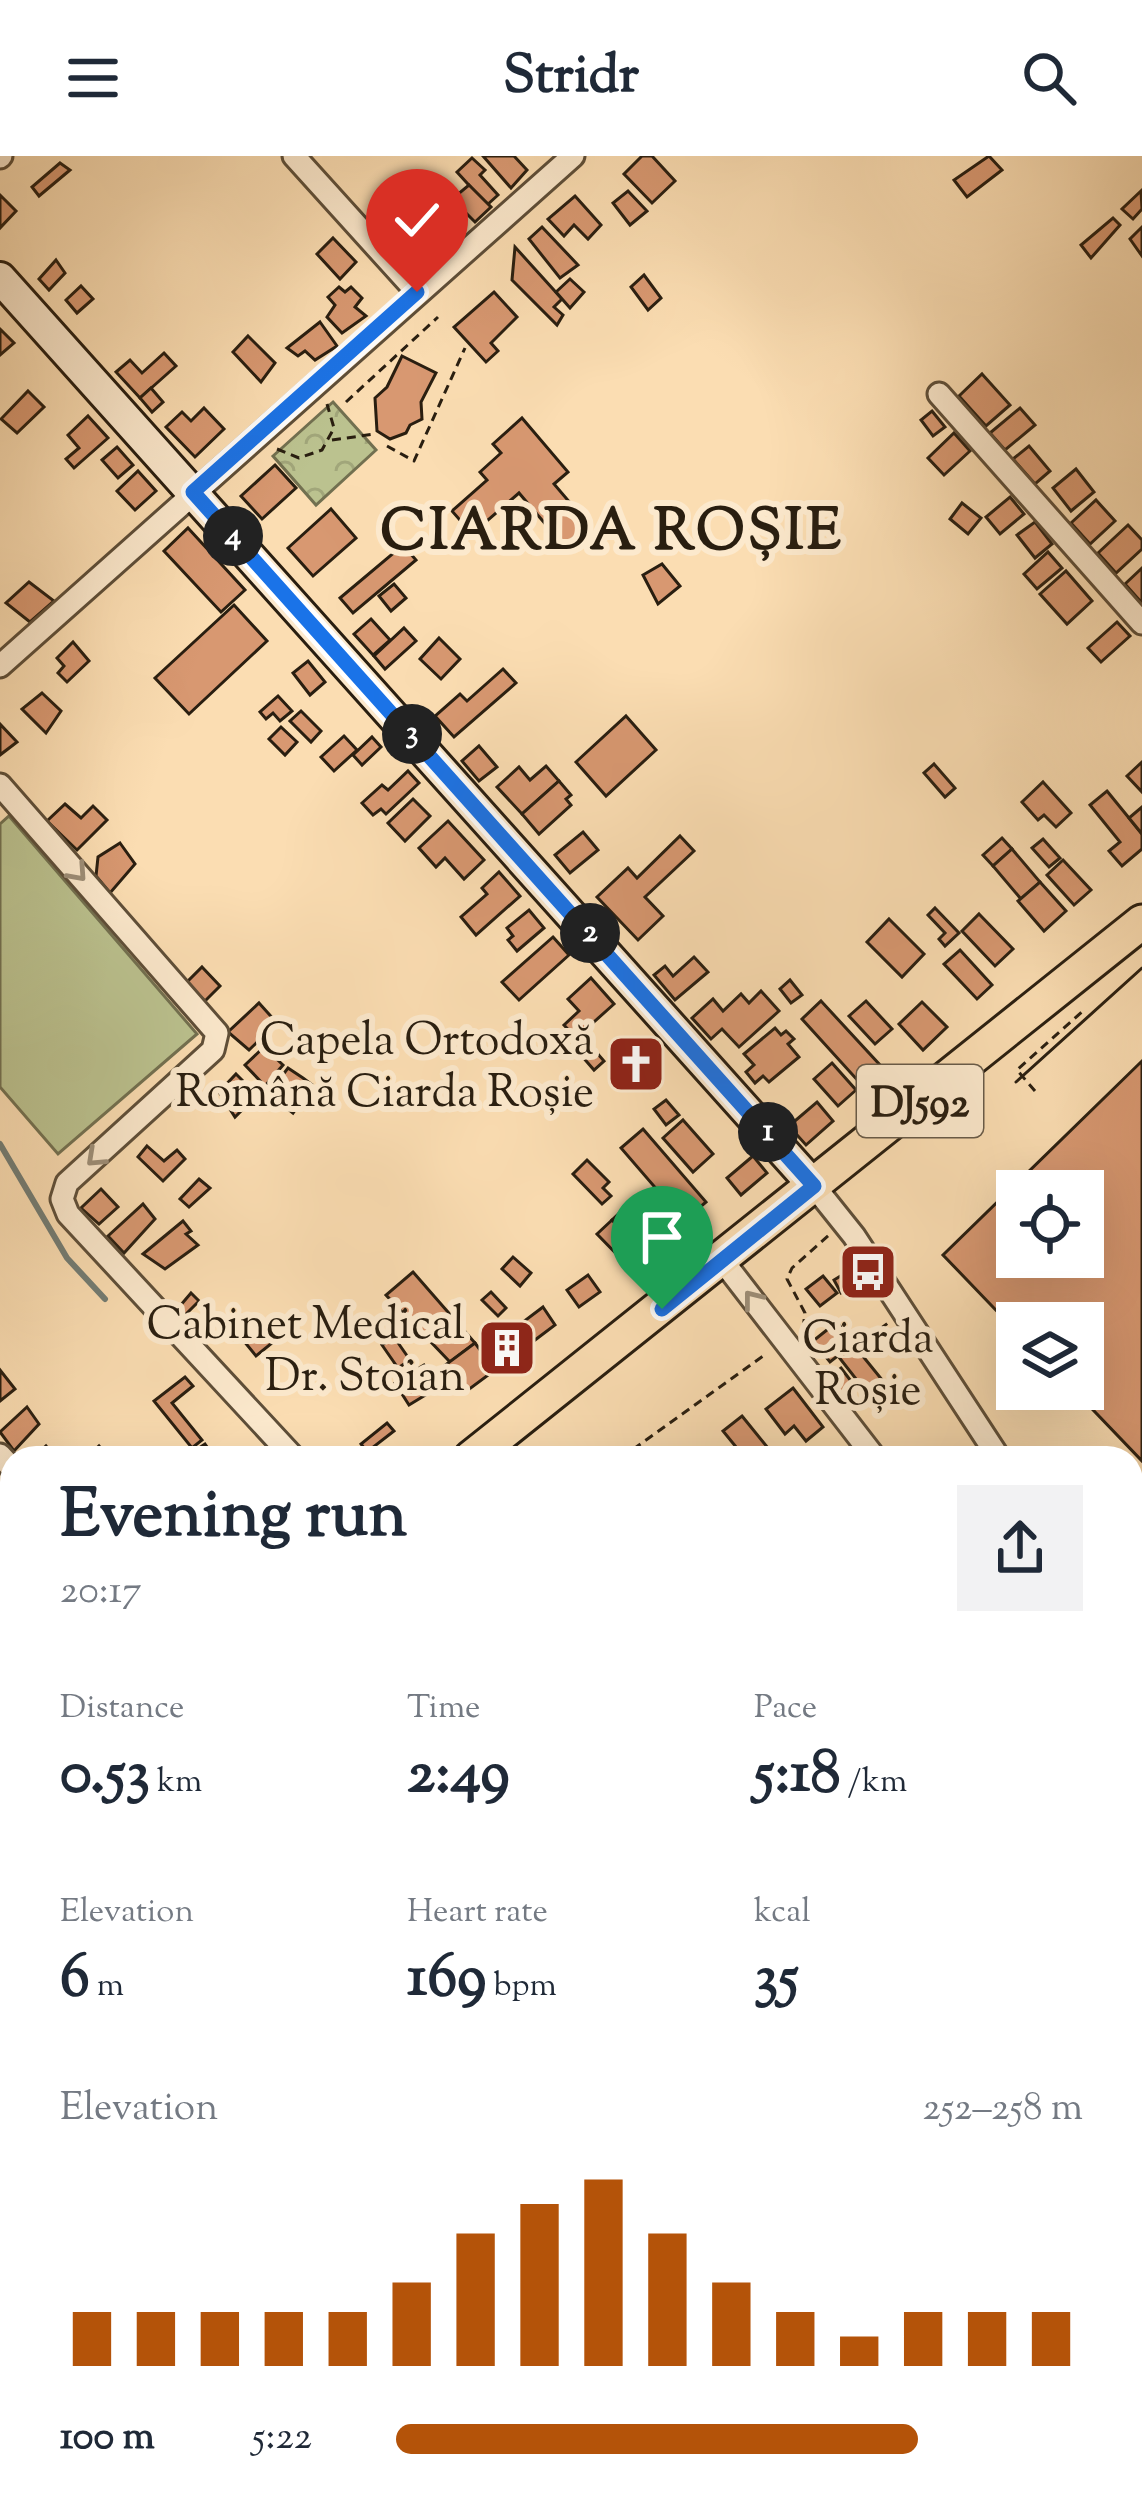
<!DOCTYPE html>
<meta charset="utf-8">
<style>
body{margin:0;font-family:"Sorts Mill Goudy",serif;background:#f2f2f3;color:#1f2937;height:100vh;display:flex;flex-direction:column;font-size:45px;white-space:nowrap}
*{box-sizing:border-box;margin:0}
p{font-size:39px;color:#747a83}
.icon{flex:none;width:66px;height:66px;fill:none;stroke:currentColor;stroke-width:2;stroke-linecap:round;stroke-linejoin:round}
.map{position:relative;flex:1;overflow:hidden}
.panel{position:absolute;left:0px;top:1290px;width:1143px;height:1065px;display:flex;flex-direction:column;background:#fff;border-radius:36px 36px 0 0;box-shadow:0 12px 48px #0002}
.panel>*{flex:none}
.fabs{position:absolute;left:996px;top:1014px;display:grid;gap:24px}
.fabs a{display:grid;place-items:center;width:108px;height:108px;border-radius:0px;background:#fff;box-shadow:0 12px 48px #0002;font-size:60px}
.pin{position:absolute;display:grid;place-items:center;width:102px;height:102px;color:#fff;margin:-123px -51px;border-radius:50% 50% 50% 0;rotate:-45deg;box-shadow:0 0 12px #0007}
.pin .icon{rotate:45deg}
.km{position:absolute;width:60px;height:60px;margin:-30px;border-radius:50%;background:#222;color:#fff;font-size:33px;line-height:60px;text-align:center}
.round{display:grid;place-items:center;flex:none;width:126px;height:126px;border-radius:0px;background:#f2f2f3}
.overview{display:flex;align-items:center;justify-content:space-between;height:204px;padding:0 60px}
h1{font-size:66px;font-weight:800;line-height:90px}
.figures{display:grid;grid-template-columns:repeat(3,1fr);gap:18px;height:204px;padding:12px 60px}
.figures div{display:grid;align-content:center}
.figures b{font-size:60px;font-weight:800}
.figures small{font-size:33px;font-weight:400}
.figures p{font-size:33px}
.chart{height:336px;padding:24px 60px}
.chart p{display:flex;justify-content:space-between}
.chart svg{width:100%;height:216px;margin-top:12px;stroke:#b45309;stroke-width:6}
ul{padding:0 60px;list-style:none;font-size:39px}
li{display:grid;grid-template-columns:192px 144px 1fr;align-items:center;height:90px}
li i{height:30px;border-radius:15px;background:#b45309}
header{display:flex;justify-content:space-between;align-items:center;height:156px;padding:0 60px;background:#fff;font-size:54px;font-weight:800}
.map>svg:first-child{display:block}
.park{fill:url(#park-crowns);stroke:#727050;stroke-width:3}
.garden{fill:#bbc28f;stroke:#727050;stroke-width:3}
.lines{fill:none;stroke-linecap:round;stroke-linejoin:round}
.stream{stroke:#727c74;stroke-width:6}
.building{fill:#d89871;stroke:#291e10;stroke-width:3;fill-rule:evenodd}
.street-casing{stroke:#5e4e38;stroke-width:27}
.secondary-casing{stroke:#291e10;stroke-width:36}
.primary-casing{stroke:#291e10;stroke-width:39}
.path{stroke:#291e10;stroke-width:3;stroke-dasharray:9 6;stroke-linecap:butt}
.street{stroke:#fce9cd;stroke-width:21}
.secondary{stroke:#fce9cd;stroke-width:30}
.primary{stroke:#fbddb2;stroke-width:33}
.tram{stroke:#291e10;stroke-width:3}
.oneway{stroke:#9d8e78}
.route-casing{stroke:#fff;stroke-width:24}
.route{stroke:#1a73e8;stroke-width:15}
.labels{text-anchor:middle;stroke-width:12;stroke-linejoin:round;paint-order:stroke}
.shield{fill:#fce9cd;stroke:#685b49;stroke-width:3}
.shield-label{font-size:42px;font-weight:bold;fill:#291e10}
.poi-label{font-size:45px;fill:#291e10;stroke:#fce9cd;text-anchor:end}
.district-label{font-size:57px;font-weight:bold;letter-spacing:3px;fill:#291e10;stroke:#fce9cd}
</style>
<header><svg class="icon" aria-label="menu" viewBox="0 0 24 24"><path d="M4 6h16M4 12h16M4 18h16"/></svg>Stridr<svg class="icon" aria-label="search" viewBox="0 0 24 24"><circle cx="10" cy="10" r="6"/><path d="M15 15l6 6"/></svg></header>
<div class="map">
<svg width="1142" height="2354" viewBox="0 0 1142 2354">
<defs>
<pattern id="park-crowns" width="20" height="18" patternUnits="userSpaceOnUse" patternTransform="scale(3)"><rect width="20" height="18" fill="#bbc28f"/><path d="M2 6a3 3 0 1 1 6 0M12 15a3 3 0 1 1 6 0" fill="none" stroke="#a1a67a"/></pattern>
</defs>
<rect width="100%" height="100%" fill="#fbddb2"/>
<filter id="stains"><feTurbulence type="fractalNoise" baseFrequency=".00167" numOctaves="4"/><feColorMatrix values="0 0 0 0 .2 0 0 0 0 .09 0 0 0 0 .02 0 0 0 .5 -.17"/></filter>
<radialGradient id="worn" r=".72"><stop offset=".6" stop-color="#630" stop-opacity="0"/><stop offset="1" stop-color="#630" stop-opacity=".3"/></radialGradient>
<path class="park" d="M333,246L376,294L316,349L273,300Z"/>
<path class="garden" d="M9,660L197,878L58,998L0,931V668Z"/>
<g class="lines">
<g class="stream">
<path d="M0,988L67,1102L105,1143"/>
<path d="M1131,1991L1142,1990"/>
<path d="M625,2354L635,2343"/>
</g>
</g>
<g class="building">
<path d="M483,0H514L527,14L511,32Z"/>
<path d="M642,0H652L675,25L652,47L624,18Z"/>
<path d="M989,0L1002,14L967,41L954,24Z"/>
<path d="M472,2L485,14L480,19L498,39L487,49L457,16Z"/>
<path d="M60,7L70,14L39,40L32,31Z"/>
<path d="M469,29L491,51L475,66L452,43Z"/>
<path d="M628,35L647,55L630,69L613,47Z"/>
<path d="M1141,35L1142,53L1133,63L1122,53Z"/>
<path d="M0,39L16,55L0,72Z"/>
<path d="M575,40L601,69L588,83L574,69L564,80L548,63Z"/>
<path d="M1113,62L1120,69L1091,102L1081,89Z"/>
<path d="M542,71L578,109L560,122L529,83Z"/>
<path d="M1142,71V100L1130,83Z"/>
<path d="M333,82L356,106L340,123L317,98Z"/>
<path d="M515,91L562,143L554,151L563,159L557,169L512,124Z"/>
<path d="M56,104L65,117L49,134L39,123Z"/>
<path d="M644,119L661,142L648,154L631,131Z"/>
<path d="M570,123L584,136L570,152L556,136Z"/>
<path d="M81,130L93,143L77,157L66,144Z"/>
<path d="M339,131L345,136L351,131L362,142L355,151L366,160L342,177L327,161L335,149L328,141Z"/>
<path d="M494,136L517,161L491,187L498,195L486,206L454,171Z"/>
<path d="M320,166L337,190L315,204L305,195L298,200L287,192Z"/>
<path d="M0,173L14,187L0,199Z"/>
<path d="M248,180L275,207L261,226L233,196Z"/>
<path d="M164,197L176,210L140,242L116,216L130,204L142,217Z"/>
<path d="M402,200L436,217L421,246L422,263L410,269L406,277L390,283L377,275L375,242L387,231Z"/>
<path d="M982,218L1010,249L986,270L959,240Z"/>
<path d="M151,232L163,246L152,256L140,242Z"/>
<path d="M28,235L44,251L17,277L1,263Z"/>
<path d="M204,252L224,273L195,301L166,271L182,256L191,265Z"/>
<path d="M1020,252L1035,269L1005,294L990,277Z"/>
<path d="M932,255L945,271L933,280L921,264Z"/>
<path d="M88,260L108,282L74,312L66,303L79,292L68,279Z"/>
<path d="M522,262L568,316L554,328L589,369L564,390L519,337L472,378L452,355L487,324L480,316L501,297L493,288Z"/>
<path d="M954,277L970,295L944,319L928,302Z"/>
<path d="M1029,290L1050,315L1035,328L1013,303Z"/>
<path d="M117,291L133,309L118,322L102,304Z"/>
<path d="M275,309L296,332L262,363L241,340Z"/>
<path d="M1076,313L1094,336L1071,355L1053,332Z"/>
<path d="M138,315L156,335L135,354L117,335Z"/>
<path d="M1010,341L1024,358L1000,378L986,361Z"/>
<path d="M1096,344L1115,365L1090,388L1071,367Z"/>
<path d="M962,347L981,362L968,378L950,363Z"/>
<path d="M331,353L356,382L313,420L288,392Z"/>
<path d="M1035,366L1052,388L1035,402L1017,379Z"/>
<path d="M1128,369L1142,384V393L1116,417L1098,397Z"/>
<path d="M188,372L245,434L221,456L164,395Z"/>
<path d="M403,389L416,404L353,457L340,442Z"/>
<path d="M1048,396L1062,412L1037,433L1024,418Z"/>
<path d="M662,408L680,430L658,448L643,419Z"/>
<path d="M1142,412V447L1125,428Z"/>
<path d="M1066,415L1092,445L1067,468L1040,438Z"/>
<path d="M29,426L54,445L30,466L6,447Z"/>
<path d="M394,428L406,442L391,455L379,440Z"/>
<path d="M234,449L267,485L189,558L155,522Z"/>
<path d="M371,463L390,484L373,499L354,478Z"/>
<path d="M1117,466L1130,480L1101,506L1088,492Z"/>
<path d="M404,472L416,485L385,513L374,500Z"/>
<path d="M439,482L460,503L441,523L420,503Z"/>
<path d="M73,486L89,505L67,526L58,517L64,510L57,502Z"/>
<path d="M308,505L325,526L310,539L293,517Z"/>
<path d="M503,513L516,527L454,581L435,560L460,538L467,545Z"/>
<path d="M42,537L61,555L46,577L22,553Z"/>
<path d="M278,540L292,555L280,565L273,557L266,563L260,556Z"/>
<path d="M301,555L321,575L311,586L290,565Z"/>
<path d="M626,560L656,594L606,640L576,606Z"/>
<path d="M0,568L17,586L0,599Z"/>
<path d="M281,571L297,586L285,599L269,583Z"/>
<path d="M344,580L357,594L334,615L321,601Z"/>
<path d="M372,581L381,591L362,609L353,599Z"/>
<path d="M479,590L497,611L479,625L462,605Z"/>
<path d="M1142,606V636L1127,620Z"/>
<path d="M934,608L955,632L945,641L924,617Z"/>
<path d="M546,610L559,625L522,658L497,631L519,611L530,624Z"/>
<path d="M408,615L419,627L386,658L381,653L373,659L362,647L382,629L388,634Z"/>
<path d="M559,625L571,639L566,643L571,649L539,678L522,658Z"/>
<path d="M1043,626L1071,657L1056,671L1044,659L1038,664L1022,646Z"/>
<path d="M1107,635L1142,678V693L1122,710L1109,695L1120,686L1090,649Z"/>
<path d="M413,643L430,660L405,685L388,667Z"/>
<path d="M65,648L81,662L93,650L107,664L77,694L47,665Z"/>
<path d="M1142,651V678L1129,662Z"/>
<path d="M448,665L484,704L464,723L445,702L436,711L419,692Z"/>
<path d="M583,676L598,694L570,717L555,699Z"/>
<path d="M680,680L694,695L645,741L663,760L638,784L597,741L628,712L637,722Z"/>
<path d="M1002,682L1012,693L993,710L983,699Z"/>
<path d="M1043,683L1060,702L1049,711L1032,692Z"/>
<path d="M120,687L135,708L110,737L96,720L98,701Z"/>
<path d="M1012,693L1040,726L1021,743L993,710Z"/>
<path d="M1063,704L1091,734L1074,749L1047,719Z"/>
<path d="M499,716L520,740L476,779L461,761L487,738L482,732Z"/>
<path d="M1040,726L1066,755L1044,775L1018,745Z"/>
<path d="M935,752L959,777L945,790L939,783L945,777L928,759Z"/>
<path d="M529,754L544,772L517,795L508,784L513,780L507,772Z"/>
<path d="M979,758L1013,793L995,810L962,775Z"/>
<path d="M889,763L924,798L902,821L867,786Z"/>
<path d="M553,781L569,799L519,844L502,826Z"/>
<path d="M960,794L992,829L977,843L944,808Z"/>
<path d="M694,801L708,816L675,844L654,819L665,810L673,820Z"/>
<path d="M202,811L220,830L205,845L186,827Z"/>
<path d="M591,822L614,848L576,882L564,869L579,855L568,843Z"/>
<path d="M790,824L802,839L791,847L780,833Z"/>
<path d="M761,835L779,855L739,891L722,873L711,883L692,862L713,843L723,855L741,838L749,847Z"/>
<path d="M821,845L880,909L860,927L802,863Z"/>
<path d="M866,845L892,873L875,888L849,860Z"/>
<path d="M922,846L947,871L923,894L899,868Z"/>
<path d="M259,847L277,867L249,894L228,876Z"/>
<path d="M775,872L781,879L786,875L794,883L788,888L799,901L769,926L763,920L755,927L746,916L754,909L744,898Z"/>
<path d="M584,882L604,905L594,914L574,891Z"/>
<path d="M641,889L655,906L645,915L642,911L622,929L611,927V916Z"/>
<path d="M264,891L283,909L265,930L245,909Z"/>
<path d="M1142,905V1305L1073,1233H1083V1167H1017V1176L943,1099ZM1017,1035H1083V1101H1017Z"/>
<path d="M832,907L856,934L838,950L814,923Z"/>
<path d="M288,912L303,922L311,928L302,934L296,929L282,938L275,929Z"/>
<path d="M236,918L257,939L235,961L219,936Z"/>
<path d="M292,939L301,946L293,957L284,950Z"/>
<path d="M666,944L679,959L666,969L654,953Z"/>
<path d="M817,946L833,965L806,989L789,970Z"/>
<path d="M683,964L713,998L693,1016L663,982Z"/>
<path d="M643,973L706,1046L684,1065L621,992Z"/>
<path d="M147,990L164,1005L177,994L185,1003L163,1025L138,1001Z"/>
<path d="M753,1000L767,1017L741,1039L727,1022Z"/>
<path d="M587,1004L609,1026L603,1032L611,1040L602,1048L573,1018Z"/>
<path d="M199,1023L210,1032L189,1051L180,1043Z"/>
<path d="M101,1033L118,1051L99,1068L81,1052Z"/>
<path d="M631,1046L651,1068L633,1086L612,1064Z"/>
<path d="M143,1048L155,1063L124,1097L108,1080Z"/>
<path d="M612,1064L649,1104L635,1117L597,1078Z"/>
<path d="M183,1065L191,1075L186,1078L198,1089L165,1113L143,1098Z"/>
<path d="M513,1101L531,1117L520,1130L502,1113Z"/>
<path d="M413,1116L475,1187L450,1206L386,1139Z"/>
<path d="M847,1116L854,1129L841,1137L834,1124Z"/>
<path d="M588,1119L600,1136L579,1151L567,1134Z"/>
<path d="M823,1120L837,1137L820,1150L806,1133Z"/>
<path d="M491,1136L506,1152L498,1160L482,1144Z"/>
<path d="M191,1137L199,1145L181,1163L174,1157Z"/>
<path d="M543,1151L555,1169L535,1184L523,1166Z"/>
<path d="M837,1166L853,1188L830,1206L813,1185Z"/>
<path d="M260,1171L272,1187L256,1200L243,1184Z"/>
<path d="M516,1172L529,1190L497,1213L485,1195Z"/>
<path d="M394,1181L410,1204L398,1212L382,1189Z"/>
<path d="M475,1187L495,1214L464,1237L444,1210Z"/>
<path d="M853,1188L883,1225L867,1237L838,1200Z"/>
<path d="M424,1209L433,1222L426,1226L432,1235L409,1249L395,1227Z"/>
<path d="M841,1212L854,1229L842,1239L828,1222Z"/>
<path d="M0,1214L15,1233L0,1245Z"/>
<path d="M185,1221L193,1230L172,1247L202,1284L192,1292L154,1245Z"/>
<path d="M793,1232L823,1271L806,1285L794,1270L785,1278L766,1253Z"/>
<path d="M27,1251L39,1268L14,1295L0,1276Z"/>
<path d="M742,1260L776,1302H745L723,1275Z"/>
<path d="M387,1267L394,1275L367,1296L361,1288Z"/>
<path d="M205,1288L215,1302H191L190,1298Z"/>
<path d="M46,1290L56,1302H33Z"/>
<path d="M99,1290L109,1302H86Z"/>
<path d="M12,1463V1494L0,1476V1471Z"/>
<path d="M0,1815L12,1827V1849L7,1854L0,1847Z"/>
<path d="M1142,1856V1899L1131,1887V1867Z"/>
</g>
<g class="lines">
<g class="street-casing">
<g id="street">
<path d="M294,0L417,136"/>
<path d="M0,1L1,0"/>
<path d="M939,238L1142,467"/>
<path d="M0,510L573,0"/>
<path d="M0,629L217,877L213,894L67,1027L62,1043L68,1058L294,1302"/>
<path d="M814,1030L854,1080L999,1302"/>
<path d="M722,1104L875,1302"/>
<path d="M0,1299L12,1312"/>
<path d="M1131,1495L1142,1503"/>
<path d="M1131,2020H1142"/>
<path d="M378,2343L392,2354"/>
<path d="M674,2354L685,2343"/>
</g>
</g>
<g class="secondary-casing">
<path id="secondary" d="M0,122L814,1030"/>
</g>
<g class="primary-casing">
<g id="primary">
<path d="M471,1302L1142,766"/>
<path d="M0,1677L12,1667"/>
</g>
</g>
<g class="path">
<path d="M346,246L438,161"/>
<path d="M332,284L375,278"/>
<path d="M387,290L414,305L465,192"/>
<path d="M277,293L299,302L322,294L334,272L327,248"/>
<path d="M1035,935L1017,914L1083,855"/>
<path d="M803,1172L805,1157L787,1123L792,1112L830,1078"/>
<path d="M856,1191L888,1167"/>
<path d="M621,1302L766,1198"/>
<path d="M0,1745L12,1730"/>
</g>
<use href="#street" class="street"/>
<use href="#secondary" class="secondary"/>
<use href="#primary" class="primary"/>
<path class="tram" d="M1016,926L1142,812"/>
</g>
<defs><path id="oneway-chevron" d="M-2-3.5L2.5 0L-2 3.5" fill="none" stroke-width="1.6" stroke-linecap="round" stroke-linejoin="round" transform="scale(3)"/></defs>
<g class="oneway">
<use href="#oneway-chevron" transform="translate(78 717) rotate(48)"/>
<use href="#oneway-chevron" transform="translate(95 1002) rotate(137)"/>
<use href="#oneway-chevron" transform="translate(752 1143) rotate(-128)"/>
</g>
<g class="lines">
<g class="route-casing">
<path id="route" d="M417,136L193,336L814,1030L662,1153"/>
</g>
<use href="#route" class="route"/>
</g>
<defs>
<g id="church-square" transform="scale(3)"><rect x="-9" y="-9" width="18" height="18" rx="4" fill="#8f2418" stroke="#fce9cd"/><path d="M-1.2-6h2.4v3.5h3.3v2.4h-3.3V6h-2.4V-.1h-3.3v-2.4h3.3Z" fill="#fff"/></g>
<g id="bus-square" transform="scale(3)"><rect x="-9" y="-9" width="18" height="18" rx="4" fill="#8f2418" stroke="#fce9cd"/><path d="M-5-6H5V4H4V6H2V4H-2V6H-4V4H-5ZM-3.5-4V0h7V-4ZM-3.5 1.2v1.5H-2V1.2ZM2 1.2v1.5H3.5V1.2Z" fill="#fff"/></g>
<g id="building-square" transform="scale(3)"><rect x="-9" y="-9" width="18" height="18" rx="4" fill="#8f2418" stroke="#fce9cd"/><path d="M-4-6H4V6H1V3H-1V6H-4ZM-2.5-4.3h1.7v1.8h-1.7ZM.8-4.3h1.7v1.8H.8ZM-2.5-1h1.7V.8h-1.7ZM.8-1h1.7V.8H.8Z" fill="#fff"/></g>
</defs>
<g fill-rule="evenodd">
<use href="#church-square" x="636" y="908"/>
<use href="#bus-square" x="868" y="1116"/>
<use href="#building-square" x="507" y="1192"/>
</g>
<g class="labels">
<rect class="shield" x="857" y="909" width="126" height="72" rx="9"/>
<g class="shield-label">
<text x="920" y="960">DJ592</text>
</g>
<g class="poi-label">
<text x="594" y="898">Capela Ortodoxă<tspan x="594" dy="52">Română Ciarda Roșie</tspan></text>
<text x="465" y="1182">Cabinet Medical<tspan x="465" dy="52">Dr. Stoian</tspan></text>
<text x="868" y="1196" text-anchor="middle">Ciarda<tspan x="868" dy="52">Roșie</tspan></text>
</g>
<g class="district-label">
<text x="612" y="392">CIARDA ROȘIE</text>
</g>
</g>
<rect width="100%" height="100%" filter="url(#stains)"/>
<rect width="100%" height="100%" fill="url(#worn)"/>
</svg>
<div class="fabs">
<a><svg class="icon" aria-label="locate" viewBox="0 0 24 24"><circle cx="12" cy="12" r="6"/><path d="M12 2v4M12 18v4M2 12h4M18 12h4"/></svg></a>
<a><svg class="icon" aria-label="layers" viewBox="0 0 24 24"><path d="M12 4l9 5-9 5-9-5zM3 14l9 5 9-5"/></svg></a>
</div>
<div class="pin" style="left:662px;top:1153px;background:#1e9e55"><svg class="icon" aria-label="arrive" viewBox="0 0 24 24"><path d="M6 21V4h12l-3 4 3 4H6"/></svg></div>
<div class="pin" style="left:417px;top:136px;background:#d93025"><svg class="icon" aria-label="check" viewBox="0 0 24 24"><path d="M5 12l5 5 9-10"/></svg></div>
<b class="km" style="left:768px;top:976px">1</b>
<b class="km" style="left:590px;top:777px">2</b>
<b class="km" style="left:412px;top:578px">3</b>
<b class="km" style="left:233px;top:380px">4</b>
<section class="panel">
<div class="overview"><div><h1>Evening run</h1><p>20:17</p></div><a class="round"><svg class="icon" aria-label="share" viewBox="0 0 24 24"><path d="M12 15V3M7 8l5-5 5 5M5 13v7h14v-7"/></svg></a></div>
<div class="figures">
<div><p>Distance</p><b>0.53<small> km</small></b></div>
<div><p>Time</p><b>2:49</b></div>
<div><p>Pace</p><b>5:18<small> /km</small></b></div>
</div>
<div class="figures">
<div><p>Elevation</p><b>6<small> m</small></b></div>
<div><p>Heart rate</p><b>169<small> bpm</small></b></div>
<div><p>kcal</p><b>35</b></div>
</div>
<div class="chart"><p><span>Elevation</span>252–258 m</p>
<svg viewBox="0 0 160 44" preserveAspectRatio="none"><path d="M5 44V33M15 44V33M25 44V33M35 44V33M45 44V33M55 44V27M65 44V17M75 44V11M85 44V6M95 44V17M105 44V27M115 44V33M125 44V38M135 44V33M145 44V33M155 44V33"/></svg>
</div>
<ul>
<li><b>100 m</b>5:22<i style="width:76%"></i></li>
</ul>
</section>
</div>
